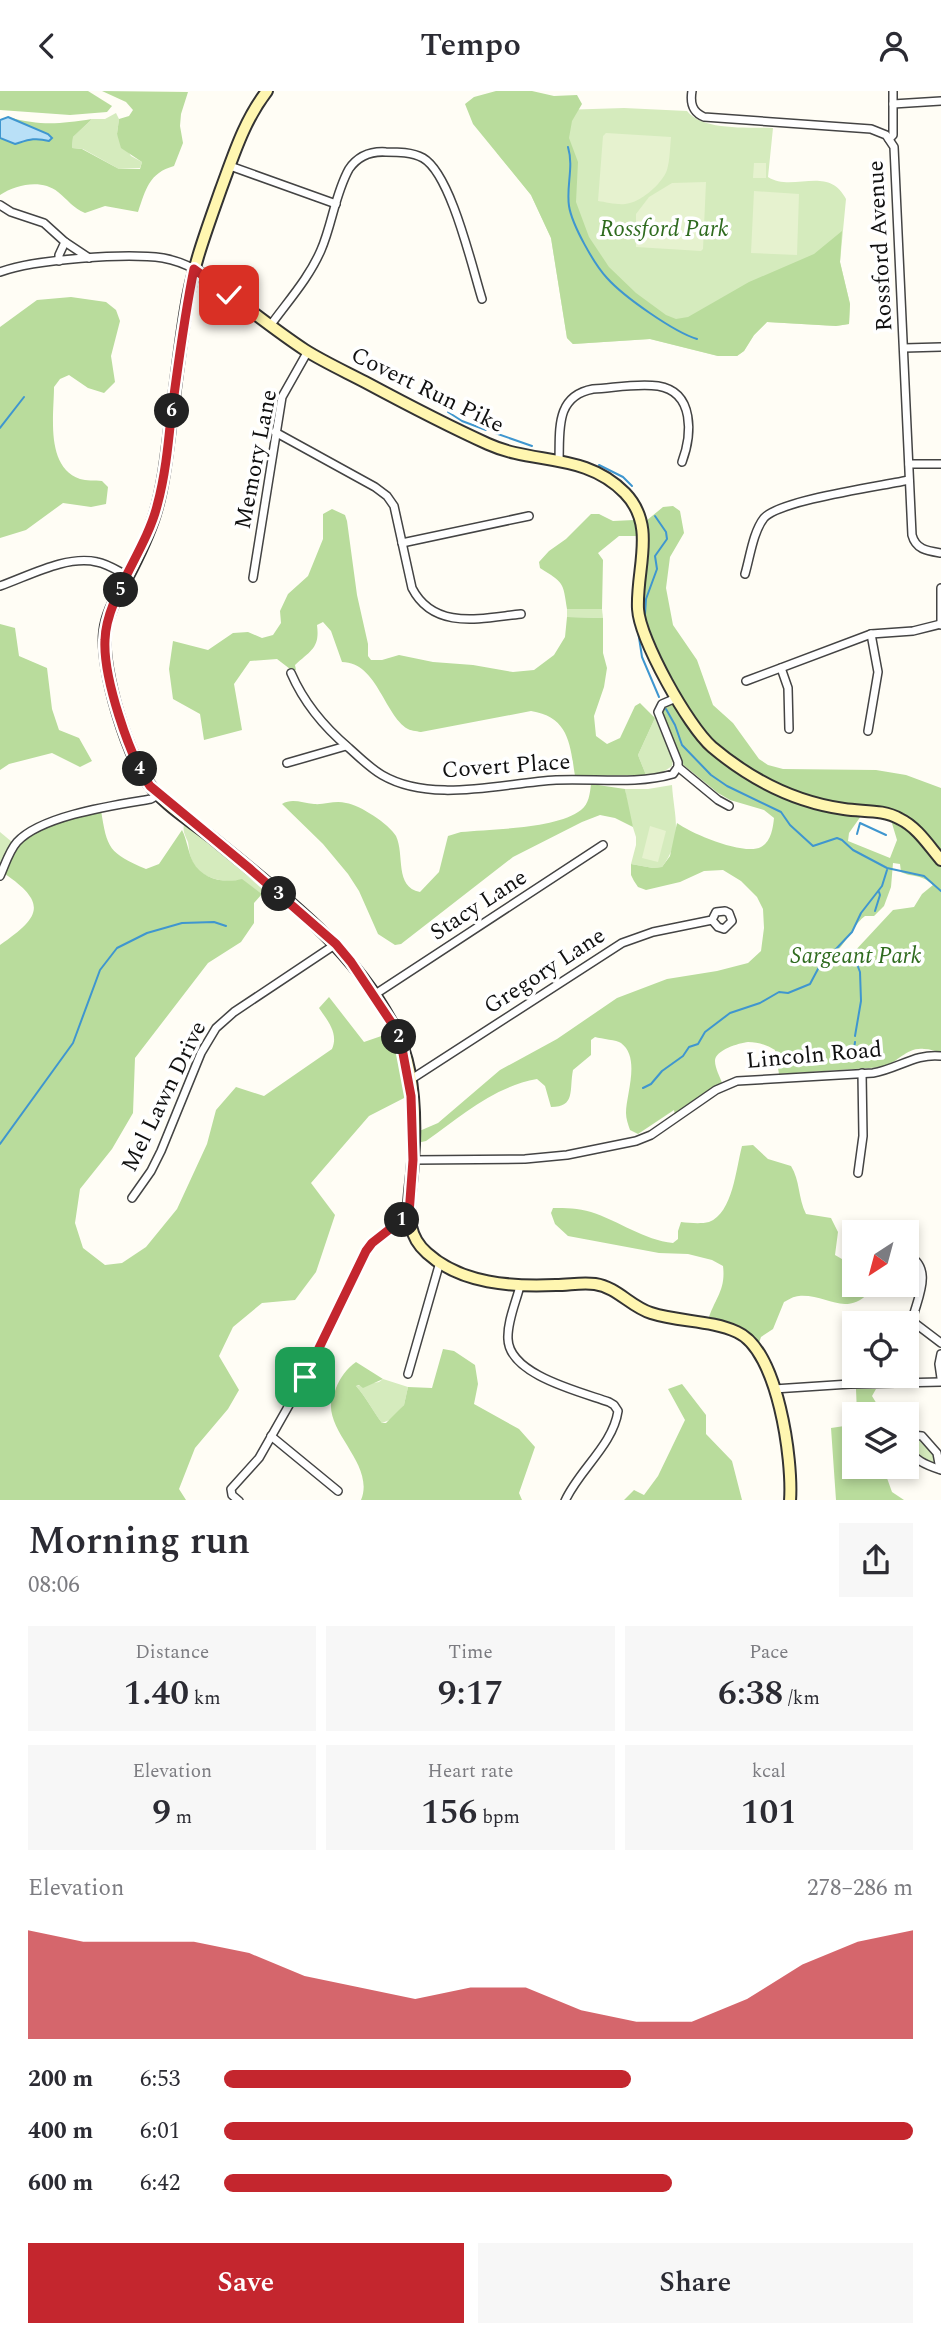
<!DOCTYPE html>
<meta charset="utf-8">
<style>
body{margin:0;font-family:Spectral,serif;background:#f7f7f7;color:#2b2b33;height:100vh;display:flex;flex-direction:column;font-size:26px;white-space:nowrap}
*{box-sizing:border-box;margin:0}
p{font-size:23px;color:#7c7c81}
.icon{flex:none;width:38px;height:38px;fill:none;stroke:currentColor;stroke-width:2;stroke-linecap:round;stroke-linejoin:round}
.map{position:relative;height:1409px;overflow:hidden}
.panel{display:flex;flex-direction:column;background:#fff;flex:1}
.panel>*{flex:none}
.needle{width:46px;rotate:216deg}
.tools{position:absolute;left:842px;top:1129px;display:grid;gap:14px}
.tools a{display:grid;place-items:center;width:77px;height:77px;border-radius:0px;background:#fff;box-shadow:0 4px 10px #0003;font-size:35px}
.pin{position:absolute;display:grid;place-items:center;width:60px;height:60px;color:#fff;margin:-30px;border-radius:14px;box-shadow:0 4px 10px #0006}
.km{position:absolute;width:35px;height:35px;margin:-18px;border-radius:50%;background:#222;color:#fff;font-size:19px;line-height:35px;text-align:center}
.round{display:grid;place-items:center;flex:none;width:74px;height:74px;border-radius:0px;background:#f7f7f7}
.summary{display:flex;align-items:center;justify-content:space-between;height:119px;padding:0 28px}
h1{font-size:38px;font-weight:600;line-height:52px}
.metrics{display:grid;grid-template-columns:repeat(3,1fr);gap:10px;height:119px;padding:7px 28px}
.metrics div{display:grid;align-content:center;border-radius:0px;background:#f7f7f7;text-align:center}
.metrics b{font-size:35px;font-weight:600}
.metrics small{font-size:19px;font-weight:400}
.metrics p{font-size:19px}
.chart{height:196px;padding:14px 28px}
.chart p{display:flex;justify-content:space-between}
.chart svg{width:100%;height:126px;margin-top:7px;fill:#c4262e;opacity:.7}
.button{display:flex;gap:14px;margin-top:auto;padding:14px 28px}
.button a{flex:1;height:80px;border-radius:0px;background:#c4262e;color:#fff;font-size:28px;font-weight:600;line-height:80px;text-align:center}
.button a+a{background:#f7f7f7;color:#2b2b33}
ul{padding:0 28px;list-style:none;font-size:23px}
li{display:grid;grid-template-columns:112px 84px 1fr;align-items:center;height:52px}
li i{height:18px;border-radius:9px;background:#c4262e}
header{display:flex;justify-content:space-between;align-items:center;height:91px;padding:0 28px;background:#fff;font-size:32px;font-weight:600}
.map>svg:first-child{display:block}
.green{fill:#d5ebbd}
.forest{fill:#b9dc9c;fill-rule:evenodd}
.pitch{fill:#e6f2cf}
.water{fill:#b9e0f7;stroke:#3f96cf;stroke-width:2}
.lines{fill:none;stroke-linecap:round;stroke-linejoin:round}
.stream{stroke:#3f96cf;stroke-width:2}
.street-casing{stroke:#444;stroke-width:10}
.secondary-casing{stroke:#333;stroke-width:14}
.street{stroke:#fff;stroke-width:7}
.secondary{stroke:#fff6b0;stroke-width:10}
.route-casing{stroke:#fff;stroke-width:14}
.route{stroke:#c4262e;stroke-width:9}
.labels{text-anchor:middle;stroke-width:7;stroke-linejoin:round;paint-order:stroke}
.park-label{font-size:23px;font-style:italic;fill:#2f6b1f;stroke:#fff}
.street-label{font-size:23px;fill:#111;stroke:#fff}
</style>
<header><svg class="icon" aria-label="back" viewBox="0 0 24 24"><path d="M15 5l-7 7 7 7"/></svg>Tempo<svg class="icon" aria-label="person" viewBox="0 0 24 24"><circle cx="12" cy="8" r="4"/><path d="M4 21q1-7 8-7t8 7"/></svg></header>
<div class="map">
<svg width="941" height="1410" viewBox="0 0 941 1410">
<rect width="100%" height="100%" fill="#fffdf5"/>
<g class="green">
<path d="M624,17L687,20C702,40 749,36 773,37L768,86C793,102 828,73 846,108L840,171L850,213L849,233L836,235L767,231L754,244L744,260L737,265H718L650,248L573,253L567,247L551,147L531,104L497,62L561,19Z"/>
<path d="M116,22L119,28L117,43L131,65L142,71L140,77L119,78L83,58L72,57L73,46L92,28H105Z"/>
<path d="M567,518H602L603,527L567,526Z"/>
<path d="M655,627L673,669L672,675L663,681L646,684L638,664Z"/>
<path d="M672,694C674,726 684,747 662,776L653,777L631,773L636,754V746L629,724L625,698H648Z"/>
<path d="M185,730L270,801L262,803L242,789C224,793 197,787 191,767C189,762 189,756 188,751C184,742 182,739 185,730Z"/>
<path d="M0,741L12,751L0,775Z"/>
<path d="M383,1288L408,1296L404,1314L392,1328L382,1332C373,1320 366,1306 356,1295L379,1291Z"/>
<path d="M917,1347L929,1357L936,1370L933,1372L923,1367L911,1357L910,1350Z"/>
</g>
<g class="forest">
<path d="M0,0H88L112,15L107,21L70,24L0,19Z"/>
<path d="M102,0L188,1L181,23L180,35L183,52L174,75C149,82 146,98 138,121L105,115L85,122C73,117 68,109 58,101C42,88 17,93 0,104V47L15,53C28,49 34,46 49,50L8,26C41,35 59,33 92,28L73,46L72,57L82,58L119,78H140L142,71L121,57L117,43L119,28L129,25L133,19L126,11Z"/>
<path d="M496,0H532L554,5L577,4L582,13L572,30L569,47L578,71L576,111L589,146L609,176L636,202L666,224L676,228L688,226L749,191L814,163L842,140L840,171L850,213L849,233L836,235L767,231L754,244L744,260L737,265H718L650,248L573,253L567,247L551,147L531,104L473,33L465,13L474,6Z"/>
<path d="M71,206L106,211L116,219L120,230L111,265L115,291L104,302L88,297L69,284L60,288L54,296C54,324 45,376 80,388C86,390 95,389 102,390L108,396L106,413L91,416L63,412L26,439L0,447V236L37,209Z"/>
<path d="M673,415L680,420L684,442L670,466L666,497L673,534L697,569L713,614L733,632L759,668L768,674L783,678L876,679L906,684L941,697V762L902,723L884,717L834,711L798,703L757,684L706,645L691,626L664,573L641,518L649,441L646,430L663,416Z"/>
<path d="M332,418L345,424L347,430L357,504L368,553V565L371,569H382L399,564L433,571L473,574L513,581L534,579L554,564L565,546L567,526L603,527V562L607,577L604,596L594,625L596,645L607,653L620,647L635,615L640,612L655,627L638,664L646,684L575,685C570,653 569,626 531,620L421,641C420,641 410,639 410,639C385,628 378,571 342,571L331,540L323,531L317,534C320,557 311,559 295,574L296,579L290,578L277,568L250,570L234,593L242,639L204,649L200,623L173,608L169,578L173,550L208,559L233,542L248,541L262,547L273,544L281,532L280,520L288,503L308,485L323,448V423Z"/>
<path d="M591,423H599L613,430L634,429L638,433V445H619L598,462L603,469L602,518H567C563,491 564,492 540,477L539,471L549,460L566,448Z"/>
<path d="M0,533L15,537L19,565L47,577L52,618L59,639L79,647L92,670L80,676L52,662L9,673L0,679Z"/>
<path d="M670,613C681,617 683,629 690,638C703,656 725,672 743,685C777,711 820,716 861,725L849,742L848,750L890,767L897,749L891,729L909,739L941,776V961C935,960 930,958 924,958C907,956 898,971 884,976L779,983L775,959C767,954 758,951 748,951C739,952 715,959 715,970C715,977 720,986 722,992L675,1024L674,1019L638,1043L630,1039C628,1033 626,1028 626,1022C626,1003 641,967 621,952C617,949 602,948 595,946L591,949V964L573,979C569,999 576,1016 551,1016L545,995L537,988C493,996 461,1025 426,1050L417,1052V1041L438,1032L500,979L557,948L617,907L667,888L717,880L748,872L761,860L764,837L763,818L757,806L741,790L723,779L704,780L680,791L646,799L638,796L634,790L631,784V773L653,777L662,776L670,765L677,732C692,743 745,765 761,756C771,751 773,737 774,727L764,719L730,709L718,702L681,672L661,623L662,618ZM893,772L900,773L901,781C913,787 920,782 933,794L922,803L914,816L893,819L853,862L847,865L839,858C847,849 856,831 865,825H874L884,815L891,796Z"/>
<path d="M591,693L625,698L633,736L615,727L600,724L582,731L513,766L401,853L395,854L378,843L359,800L348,783L323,753L282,713C292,707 302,712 314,713C325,714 335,709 346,712C360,714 389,733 396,745C405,764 394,796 420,801L439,781L448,745L461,741C492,738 557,738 581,719C589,713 590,702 591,693Z"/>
<path d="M101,719C107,758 109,762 146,778L159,773L182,739C187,749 188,761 193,771C202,788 224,793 242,788L262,803L254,812V832L241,851L208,872L135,967L133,1022L112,1058L80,1098L75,1132L83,1157L105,1174L122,1172L146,1156L177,1118L207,1053L216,1019L236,996L264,1005L332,958C339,942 327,929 319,917L329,906L364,951L393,941L402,969L408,1005L369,1025L311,1092L335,1124L316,1181L295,1209L262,1212L233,1236L219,1265L239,1299L228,1318L195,1357L179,1398L186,1409L0,1410V854C39,827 49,813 5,783C9,773 13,761 20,753C36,735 78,727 101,719Z"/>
<path d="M753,1054L768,1068L791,1075C800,1089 798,1107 806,1123L831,1127L838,1141L835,1164L854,1175V1194H870L869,1202C844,1226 827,1203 799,1205C794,1205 788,1209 784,1211L773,1238L761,1246L759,1252C745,1237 729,1233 708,1229C715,1207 726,1199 723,1175L712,1169L688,1163L659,1162L568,1145L555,1133L551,1122L553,1117C566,1117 578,1117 591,1121C619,1130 644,1149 673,1152L678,1148V1140L681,1131C690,1132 701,1133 709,1131C733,1122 736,1077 742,1055Z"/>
<path d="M443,1258L454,1260L475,1274L478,1293L474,1313L519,1338L535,1356L519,1402L522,1409H361C375,1375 329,1344 331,1313C331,1308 335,1301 336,1297C340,1287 347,1277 356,1271L383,1288L363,1297L359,1294L356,1295C366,1306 373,1320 382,1332H386L404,1314L408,1296L432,1297Z"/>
<path d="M682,1293L706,1324V1343L732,1370L742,1409H624L634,1399L644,1404L658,1385L685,1329L668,1298Z"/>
<path d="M856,1298H876L872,1305L883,1323H857Z"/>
<path d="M854,1330V1376H883L892,1401L904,1409H836L831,1337L851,1334Z"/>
</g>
<g class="pitch">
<path d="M606,42L671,46C670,56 670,69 667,79C662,93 640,112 625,113C617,114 606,111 598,110L603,45Z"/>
<path d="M754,72H766V87H753Z"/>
<path d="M706,91L703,158L701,160L636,156V123L649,106L672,92Z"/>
<path d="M754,100L799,103L797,164L751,162Z"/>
<path d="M650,735L666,740L658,771L642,767Z"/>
</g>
<path class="water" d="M8,26L48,43L52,47L49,50C34,46 28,49 15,53L0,47V29Z"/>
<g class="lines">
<g class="stream">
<path d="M568,56C574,76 566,95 569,115C572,134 594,173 607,187C624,206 674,241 697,248"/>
<path d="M448,321L462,330L486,339"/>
<path d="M0,337L24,306"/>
<path d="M495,342L532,355"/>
<path d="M599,374L623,386L632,395"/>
<path d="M645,523L646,508L657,478L655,465L667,448L666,441L655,425"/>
<path d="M638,540L642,566L659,606"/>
<path d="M666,618L675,634L682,654L711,684L727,695L781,721L790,734L813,755L837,747L842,749L853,759L887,777L924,785L941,800"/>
<path d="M857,743L860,732L886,744"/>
<path d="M875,820L880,804L879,801"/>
<path d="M855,868L860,881L861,910L855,945"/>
<path d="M855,951L854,958L858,961"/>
<path d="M643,997L651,993L662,980L683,965L689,956L698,953L705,941L730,922L760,912L779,901L788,902L810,893L819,876L852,841L861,822L882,795L887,779"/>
<path d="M0,1053L73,952L100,879L117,857L147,842L182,832L214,831L226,835"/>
</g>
<g class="street-casing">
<g id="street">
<path d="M692,0C690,12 692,21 704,26L871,38L886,44L894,56L912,444C916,459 928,460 941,462"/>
<path d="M893,13L941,10"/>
<path d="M889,48L893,44V0"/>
<path d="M230,75L336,113"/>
<path d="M0,114L11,121L44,132L65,151L89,167"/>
<path d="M59,170V164L65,151"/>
<path d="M0,181C35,168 126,162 163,167C174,169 185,173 194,178"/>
<path d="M270,235C288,210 309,187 321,159C332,134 335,103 349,78C358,65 371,60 386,61C398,61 412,61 423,67C451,83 472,176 482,208"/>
<path d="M904,257L941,256"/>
<path d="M275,341L375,396L387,405L394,415L412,497C434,540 482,527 521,523"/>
<path d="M559,369C560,339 555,305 593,298C613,297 637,292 658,295C695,301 692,344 682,371"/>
<path d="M909,373H941"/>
<path d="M402,452L529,425"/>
<path d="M745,483C750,466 753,441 764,427C780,409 882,395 909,389"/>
<path d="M253,487L282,306L308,260"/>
<path d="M0,495C29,485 66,464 97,471C108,473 118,480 128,485"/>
<path d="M941,497V534"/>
<path d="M781,577L788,597L789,638"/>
<path d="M291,582C304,612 324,636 349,657C359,666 370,677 382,684C432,713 502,692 556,689C594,687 636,694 673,683L678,676V671L658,621L662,613L676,607"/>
<path d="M746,590L871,543L913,540L941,533"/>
<path d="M868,640L878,581L871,543"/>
<path d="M287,672L346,655"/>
<path d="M678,676L718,709L729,715"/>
<path d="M0,785C5,774 9,760 17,751C42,724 116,714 151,708L158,704"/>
<path d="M374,904L603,754"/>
<path d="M410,989L622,852L653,841L712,829L718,836L724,838L732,830L729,822L725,820L716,821L712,829"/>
<path d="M413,1069L525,1068L567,1064L636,1050L651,1044L716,999L737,990L873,982C897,978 916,962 941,965"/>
<path d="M858,1082L863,1045L862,982"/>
<path d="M132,1107L151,1080L161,1060L201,962L216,937L234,921L336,853"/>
<path d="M906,1163C936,1177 916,1209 912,1230L941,1252"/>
<path d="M906,1184L921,1189"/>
<path d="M520,1195C516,1211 507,1231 508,1248C509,1284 581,1301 609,1311L614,1314L618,1320C613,1354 579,1379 565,1410"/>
<path d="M887,1232C894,1227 904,1227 912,1230L906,1239"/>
<path d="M941,1263L939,1273L941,1287"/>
<path d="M408,1283L440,1171"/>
<path d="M774,1298L850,1293L941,1291"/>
<path d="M271,1345L338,1400"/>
<path d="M906,1351L912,1344L922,1345L937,1362L940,1378"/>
<path d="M906,1354C913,1369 926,1374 941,1379"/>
<path d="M239,1410L232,1404L231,1398L259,1367L305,1286L366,1160L372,1152L409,1123"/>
</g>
</g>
<g class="secondary-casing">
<g id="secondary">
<path d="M267,0C244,30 234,63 221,98C207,138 192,177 186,218C180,255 176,292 171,329C167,361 164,393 155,423C148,446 137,468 126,489C117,506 107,522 105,541C101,579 128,670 153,698C170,718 195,733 215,749C282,804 355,858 395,938C415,976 416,1030 413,1071C412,1092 406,1115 411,1135C413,1145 419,1155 427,1162C461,1193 512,1196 556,1194C569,1194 582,1191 595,1193C617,1196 631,1216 651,1222C679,1231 711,1229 737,1241C778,1259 793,1369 790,1410"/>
<path d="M194,178C232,204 267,234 305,259C324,271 346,281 365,291C406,313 446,334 488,353C534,374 585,361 625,402C657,435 636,477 638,518C640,549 688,635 712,656C750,688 794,711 844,718C863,721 883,718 900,728C917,736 929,755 941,769"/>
</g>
</g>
<use href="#street" class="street"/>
<use href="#secondary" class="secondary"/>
</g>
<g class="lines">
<g class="route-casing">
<path id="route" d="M229,204L194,178C184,226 178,276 171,326C168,356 165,386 157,415C146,459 106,507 105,549C103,586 129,665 150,695L249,777L336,853L351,871L391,931L401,952L411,1005L413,1069L409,1123L372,1152L366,1160L305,1286"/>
</g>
<use href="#route" class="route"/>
</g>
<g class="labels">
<g class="park-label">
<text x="664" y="145">Rossford Park</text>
<text x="856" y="872">Sargeant Park</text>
</g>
<g class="street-label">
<text transform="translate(879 155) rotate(-93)" y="8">Rossford Avenue</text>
<text transform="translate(428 298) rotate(26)" y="8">Covert Run Pike</text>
<text transform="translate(255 368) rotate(-79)" y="8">Memory Lane</text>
<text transform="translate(506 674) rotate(-4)" y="8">Covert Place</text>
<text transform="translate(478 813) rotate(-33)" y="8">Stacy Lane</text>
<text transform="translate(544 879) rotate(-33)" y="8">Gregory Lane</text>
<text transform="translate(814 963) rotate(-5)" y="8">Lincoln Road</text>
<text transform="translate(163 1005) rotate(-64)" y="8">Mel Lawn Drive</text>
</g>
</g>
</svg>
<div class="tools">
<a><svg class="needle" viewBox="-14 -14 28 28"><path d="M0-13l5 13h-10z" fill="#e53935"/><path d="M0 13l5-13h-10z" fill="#7c7c81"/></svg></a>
<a><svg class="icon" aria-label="locate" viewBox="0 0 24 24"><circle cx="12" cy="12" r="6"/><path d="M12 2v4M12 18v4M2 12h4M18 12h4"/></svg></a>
<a><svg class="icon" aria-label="layers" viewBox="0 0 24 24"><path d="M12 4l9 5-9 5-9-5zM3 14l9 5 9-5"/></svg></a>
</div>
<div class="pin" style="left:305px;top:1286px;background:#1e9e55"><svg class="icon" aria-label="arrive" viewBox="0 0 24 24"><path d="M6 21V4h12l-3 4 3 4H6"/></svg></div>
<div class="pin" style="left:229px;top:204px;background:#d93025"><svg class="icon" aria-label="check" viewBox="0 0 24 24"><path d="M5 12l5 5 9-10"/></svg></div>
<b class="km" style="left:402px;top:1129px">1</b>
<b class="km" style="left:399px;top:946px">2</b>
<b class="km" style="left:279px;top:803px">3</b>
<b class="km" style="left:140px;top:678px">4</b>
<b class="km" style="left:121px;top:499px">5</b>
<b class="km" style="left:172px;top:320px">6</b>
</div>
<section class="panel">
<div class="summary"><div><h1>Morning run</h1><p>08:06</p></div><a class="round"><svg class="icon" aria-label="share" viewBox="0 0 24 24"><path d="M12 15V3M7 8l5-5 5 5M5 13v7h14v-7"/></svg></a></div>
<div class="metrics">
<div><p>Distance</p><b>1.40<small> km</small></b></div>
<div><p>Time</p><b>9:17</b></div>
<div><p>Pace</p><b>6:38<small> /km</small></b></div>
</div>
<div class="metrics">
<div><p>Elevation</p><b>9<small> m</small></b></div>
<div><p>Heart rate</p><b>156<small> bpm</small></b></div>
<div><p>kcal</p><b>101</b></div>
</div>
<div class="chart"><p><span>Elevation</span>278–286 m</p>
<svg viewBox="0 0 160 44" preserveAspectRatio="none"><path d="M0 44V6L10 10L20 10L30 10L40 14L50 22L60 26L70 30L80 26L90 26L100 34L110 38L120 38L130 30L140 18L150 10L160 6V44z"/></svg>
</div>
<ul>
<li><b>200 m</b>6:53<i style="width:59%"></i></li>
<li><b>400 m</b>6:01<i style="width:100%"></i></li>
<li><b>600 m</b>6:42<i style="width:65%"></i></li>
</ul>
<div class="button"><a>Save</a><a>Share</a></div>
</section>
